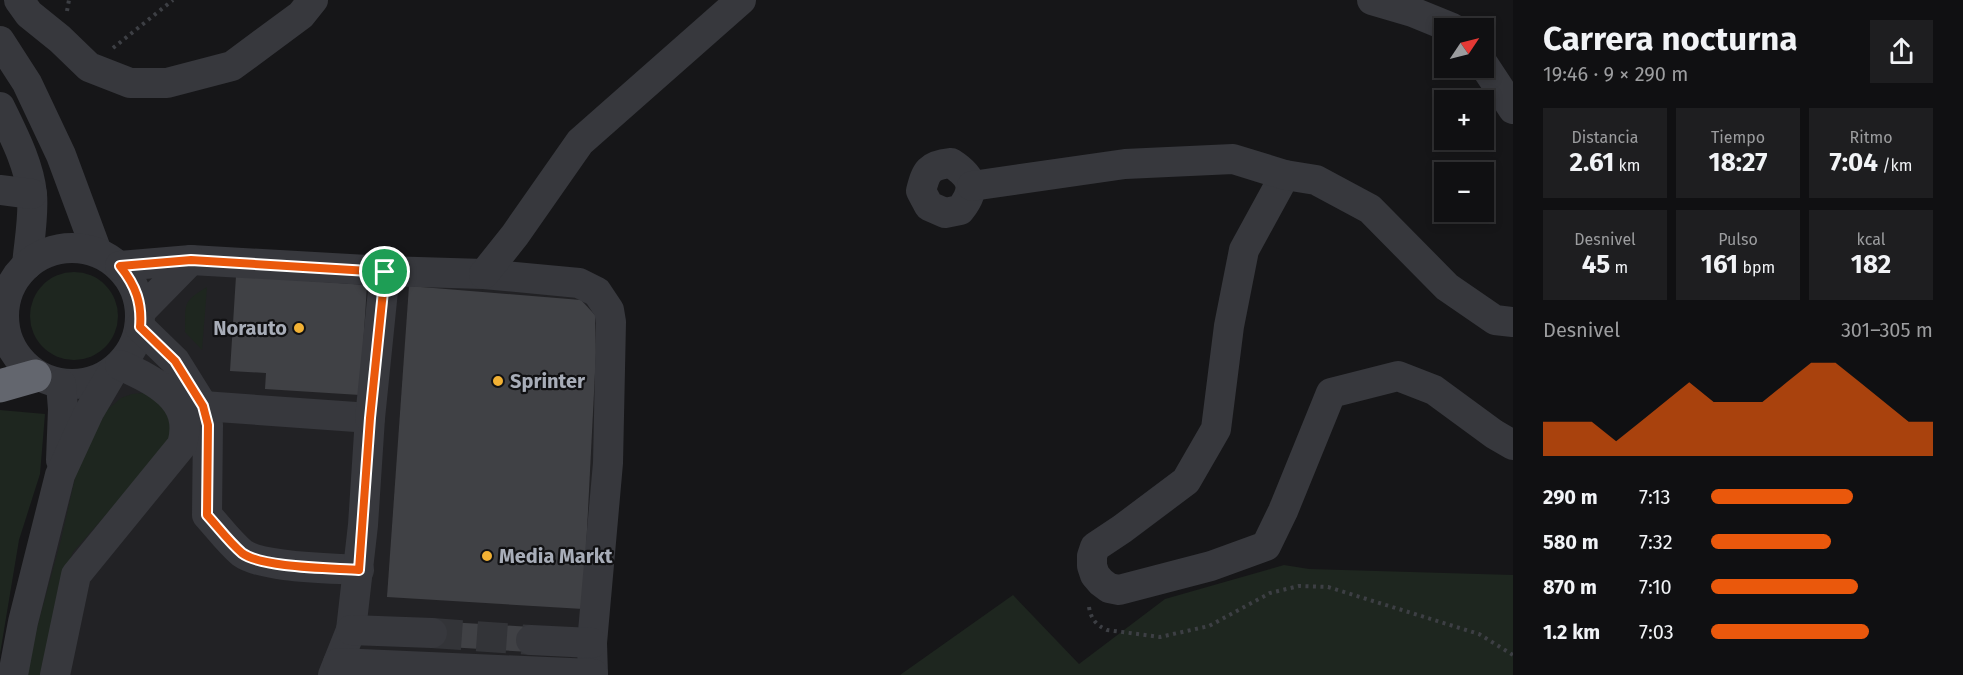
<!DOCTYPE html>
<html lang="es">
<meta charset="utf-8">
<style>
body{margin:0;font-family:"Fira Sans",sans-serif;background:#1e1e20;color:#f1f3f6;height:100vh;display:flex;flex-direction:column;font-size:22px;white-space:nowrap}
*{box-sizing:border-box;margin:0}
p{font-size:20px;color:#9c9d9f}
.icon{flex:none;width:33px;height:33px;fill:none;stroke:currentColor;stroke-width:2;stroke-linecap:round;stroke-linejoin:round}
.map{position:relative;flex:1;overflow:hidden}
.drawer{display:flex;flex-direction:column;background:#101012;width:450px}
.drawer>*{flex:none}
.needle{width:39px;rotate:55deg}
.fabs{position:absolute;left:1434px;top:18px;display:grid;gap:12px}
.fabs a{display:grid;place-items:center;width:60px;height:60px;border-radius:0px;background:#101012;box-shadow:0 3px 9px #0003,0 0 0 2px #303032;font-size:30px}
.pin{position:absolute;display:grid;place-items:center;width:51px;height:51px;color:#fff;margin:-26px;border:3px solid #fff;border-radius:50%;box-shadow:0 2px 6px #0007}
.round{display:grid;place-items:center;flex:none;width:63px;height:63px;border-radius:0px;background:#1e1e20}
.headline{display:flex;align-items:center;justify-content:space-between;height:102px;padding:0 30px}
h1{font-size:33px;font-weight:700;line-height:45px}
.stats{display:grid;grid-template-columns:repeat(3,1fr);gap:9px;height:102px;padding:6px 30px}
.stats div{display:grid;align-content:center;border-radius:0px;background:#1e1e20;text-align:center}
.stats b{font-size:26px;font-weight:700}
.stats small{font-size:16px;font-weight:400}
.stats p{font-size:16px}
.chart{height:168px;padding:12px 30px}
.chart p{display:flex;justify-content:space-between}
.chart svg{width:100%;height:108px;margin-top:6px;fill:#ea580c;opacity:.7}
ul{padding:0 30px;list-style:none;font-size:20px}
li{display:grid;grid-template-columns:96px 72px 1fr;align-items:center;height:45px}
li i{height:15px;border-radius:8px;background:#ea580c}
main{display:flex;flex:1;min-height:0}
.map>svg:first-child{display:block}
.built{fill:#222225}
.green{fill:#1e261f}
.building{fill:#404145}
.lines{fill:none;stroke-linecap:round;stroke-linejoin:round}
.minor-tunnel{stroke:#333438;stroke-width:30;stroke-dasharray:30 15;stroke-linecap:butt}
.path{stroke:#3d3f44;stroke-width:4;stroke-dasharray:3 4.5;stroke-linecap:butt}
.minor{stroke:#37383d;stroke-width:30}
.highway{stroke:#63666e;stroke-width:33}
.route-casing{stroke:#fff;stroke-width:12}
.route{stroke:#ea580c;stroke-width:8}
.poi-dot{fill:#f2b134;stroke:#111113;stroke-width:2}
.labels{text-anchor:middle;stroke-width:4.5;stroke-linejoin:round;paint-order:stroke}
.poi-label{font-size:20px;font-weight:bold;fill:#a8adb8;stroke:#111113;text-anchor:start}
</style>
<main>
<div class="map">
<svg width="1513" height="675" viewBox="0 0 1513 675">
<rect width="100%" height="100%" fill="#161618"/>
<path class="built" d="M120,266L597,292L593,675H13L23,622L61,384H85L100,379L126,359L135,344L140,327L138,294L131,279Z"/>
<g class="green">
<circle cx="74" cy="316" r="44"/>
<path d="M207,287L202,350L185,332C186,305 181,302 207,287Z"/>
<path d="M143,393L152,396L170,416L171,441L73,552L59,589L40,675H27L38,624L61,540L78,465L107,410L121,398L132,394Z"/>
<path d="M0,410L45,414L40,474L19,540L0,654Z"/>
<path d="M1284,565L1309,569L1513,575V675H900L1013,595L1079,664L1165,599Z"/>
</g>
<g class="building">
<path d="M236,276L367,285L360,395L265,389L266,373L230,371Z"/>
<path d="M409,286L581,300L595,315L596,353L583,609L387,597Z"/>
<path d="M432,621L531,627L530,652L431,646Z"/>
</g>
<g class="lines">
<path class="minor-tunnel" d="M432,633L531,640"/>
<g class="path">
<path d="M67,11L69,0"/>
<path d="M113,48L173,0"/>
<path d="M1089,607C1091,619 1096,625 1107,630L1160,637L1209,626L1270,593L1299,586L1328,587L1479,634L1513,655"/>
</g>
<g class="minor">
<path d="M19,0L29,14L60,39L89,67L130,83H167L232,66L301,15L313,0"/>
<path d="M1372,0L1413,12L1452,28"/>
<path d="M0,41L27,83L61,155L97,252"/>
<path d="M1484,65L1513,109"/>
<path d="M0,107C13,134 29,164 32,194C34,217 29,242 27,265"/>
<path d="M951,163C973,177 977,189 960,210L945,213L929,206L921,191C926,171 929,165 951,163Z"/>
<path d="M1285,175L1244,250L1229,326L1216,429L1186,481L1122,529L1095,547L1092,556V566L1095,575L1101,582L1109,588L1119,590L1211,566L1266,546L1283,511L1331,393L1398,376L1434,390L1494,434L1513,445"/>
<path d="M972,186L1125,164L1233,159L1285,175L1316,180L1370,209L1447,287L1495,320L1513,322"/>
<path d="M0,190L32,194"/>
<circle cx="72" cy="316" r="68"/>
<path d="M120,266L191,260L385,271L484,274L579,283L597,292L609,310L611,322L608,463L592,643L593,675"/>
<path d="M484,274L515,235L580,142L741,0"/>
<path d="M141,311L191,260"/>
<path d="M140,327L175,361L203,406L208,425L207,515C218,527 229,542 242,553C262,568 332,568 359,570"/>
<path d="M203,406L370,418L363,525L351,630L333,675"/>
<path d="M370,418L385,271"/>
<path d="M61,460L63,409L61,384"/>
<path d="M351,630L432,633"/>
<path d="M531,640L592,643"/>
<path d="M338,663L593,674"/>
<path d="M13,675L23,622L60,475L89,412L113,371"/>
<path d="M55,675L76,575L182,445C195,399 155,381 120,365"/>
</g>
<path class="highway" d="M0,386L35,376"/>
</g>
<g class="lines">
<g class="route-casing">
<path id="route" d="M191,260L385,272L370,418L359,570C332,568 262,568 242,553C229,542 218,527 207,515L208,425L203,406L175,361L140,327C142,303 136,286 120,266Z"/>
</g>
<use href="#route" class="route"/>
</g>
<g class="poi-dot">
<circle cx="299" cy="328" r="6"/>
<circle cx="498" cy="381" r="6"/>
<circle cx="487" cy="556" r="6"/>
</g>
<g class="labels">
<g class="poi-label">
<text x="287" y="335" text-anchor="end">Norauto</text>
<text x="510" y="388">Sprinter</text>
<text x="499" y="563">Media Markt</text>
</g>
</g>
</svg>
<div class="fabs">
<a><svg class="needle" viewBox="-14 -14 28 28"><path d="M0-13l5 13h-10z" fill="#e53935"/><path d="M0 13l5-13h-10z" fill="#9c9d9f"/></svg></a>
<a>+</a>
<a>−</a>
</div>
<div class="pin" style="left:385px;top:272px;background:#1e9e55"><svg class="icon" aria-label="arrive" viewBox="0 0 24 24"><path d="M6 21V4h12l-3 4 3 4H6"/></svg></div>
</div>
<section class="drawer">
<div class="headline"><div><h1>Carrera nocturna</h1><p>19:46 · 9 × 290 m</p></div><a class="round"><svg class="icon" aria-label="share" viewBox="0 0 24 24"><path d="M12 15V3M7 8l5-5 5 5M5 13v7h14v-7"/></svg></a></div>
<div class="stats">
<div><p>Distancia</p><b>2.61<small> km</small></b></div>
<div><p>Tiempo</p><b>18:27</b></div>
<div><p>Ritmo</p><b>7:04<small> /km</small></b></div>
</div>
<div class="stats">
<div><p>Desnivel</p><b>45<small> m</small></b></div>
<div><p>Pulso</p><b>161<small> bpm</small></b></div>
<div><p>kcal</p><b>182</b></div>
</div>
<div class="chart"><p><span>Desnivel</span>301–305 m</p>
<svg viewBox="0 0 160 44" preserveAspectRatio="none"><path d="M0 44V30L10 30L20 30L30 38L40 30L50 22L60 14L70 22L80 22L90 22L100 14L110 6L120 6L130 14L140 22L150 30L160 30V44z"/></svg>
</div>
<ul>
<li><b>290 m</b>7:13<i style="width:64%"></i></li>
<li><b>580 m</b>7:32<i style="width:54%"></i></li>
<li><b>870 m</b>7:10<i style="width:66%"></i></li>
<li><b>1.2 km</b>7:03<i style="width:71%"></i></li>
</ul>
</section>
</main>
